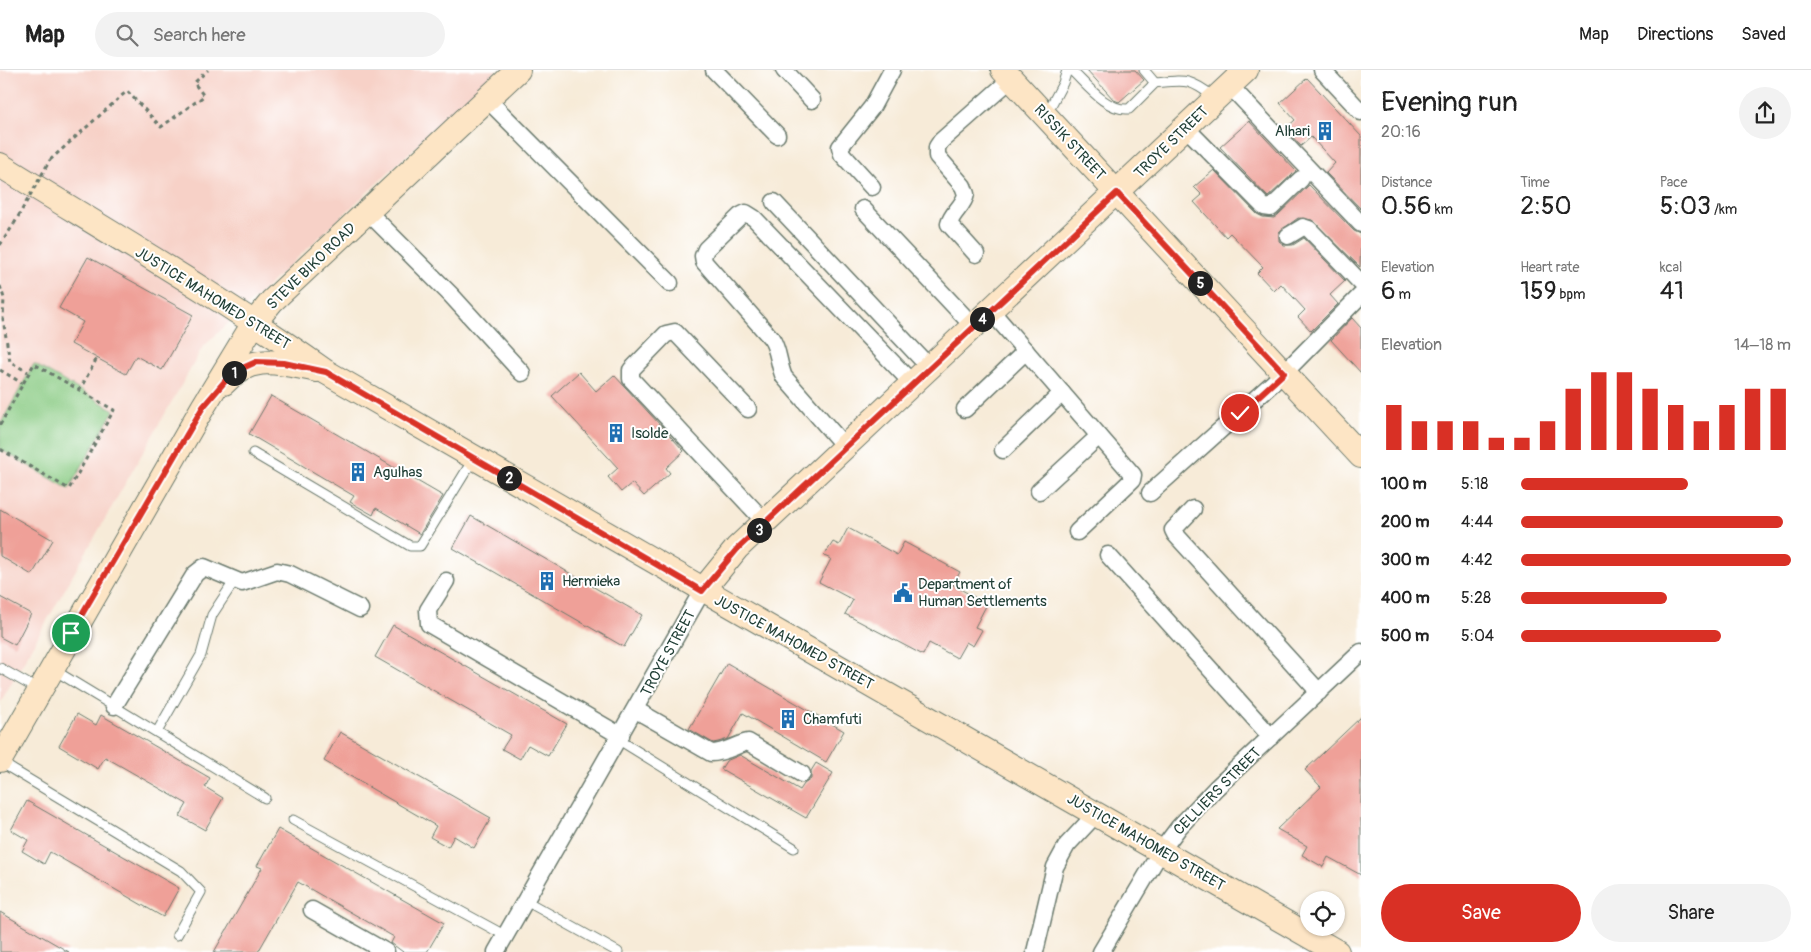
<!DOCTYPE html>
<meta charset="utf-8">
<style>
body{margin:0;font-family:Pangolin,sans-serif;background:#f2f2f2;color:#222;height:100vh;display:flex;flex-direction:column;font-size:19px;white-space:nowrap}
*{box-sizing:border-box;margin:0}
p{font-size:16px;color:#767676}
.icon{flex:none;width:28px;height:28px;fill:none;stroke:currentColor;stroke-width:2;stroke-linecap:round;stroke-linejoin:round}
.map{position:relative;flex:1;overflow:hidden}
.side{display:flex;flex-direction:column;background:#fff;width:450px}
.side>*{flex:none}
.fabs{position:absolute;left:1300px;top:821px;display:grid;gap:10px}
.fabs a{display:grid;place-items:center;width:45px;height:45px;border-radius:50%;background:#fff;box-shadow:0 1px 4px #0004;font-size:25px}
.pin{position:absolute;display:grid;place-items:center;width:42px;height:42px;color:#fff;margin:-21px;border:2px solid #fff;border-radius:50%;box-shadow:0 1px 5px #0007}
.km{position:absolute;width:25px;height:25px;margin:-12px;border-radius:50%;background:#222;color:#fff;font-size:14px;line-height:25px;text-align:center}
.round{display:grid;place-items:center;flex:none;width:52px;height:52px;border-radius:26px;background:#f2f2f2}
.headline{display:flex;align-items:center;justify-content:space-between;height:85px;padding:0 20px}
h1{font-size:28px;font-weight:600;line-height:38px}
.stats{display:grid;grid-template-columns:repeat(3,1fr);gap:8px;height:85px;padding:5px 20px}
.stats div{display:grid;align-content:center}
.stats b{font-size:25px;font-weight:600}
.stats small{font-size:14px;font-weight:400}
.stats p{font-size:14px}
.chart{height:140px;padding:10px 20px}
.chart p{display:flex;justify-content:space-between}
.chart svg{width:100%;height:90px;margin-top:5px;stroke:#d93025;stroke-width:6}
.action{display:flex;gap:10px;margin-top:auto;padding:10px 20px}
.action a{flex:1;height:58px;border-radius:30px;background:#d93025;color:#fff;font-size:20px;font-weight:600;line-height:58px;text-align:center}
.action a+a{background:#f2f2f2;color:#222}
ul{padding:0 20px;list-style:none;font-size:16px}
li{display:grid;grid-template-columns:80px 60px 1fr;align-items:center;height:38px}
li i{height:12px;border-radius:6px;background:#d93025}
header{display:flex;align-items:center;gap:30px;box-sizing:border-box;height:70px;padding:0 25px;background:#fff;border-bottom:1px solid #e0e0e0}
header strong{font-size:24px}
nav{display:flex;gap:28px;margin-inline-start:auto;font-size:18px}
.search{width:350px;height:45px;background:#f2f2f2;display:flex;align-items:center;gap:12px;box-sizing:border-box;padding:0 18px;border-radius:28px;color:#767676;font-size:19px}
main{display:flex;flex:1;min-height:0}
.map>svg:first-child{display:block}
.built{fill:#f7d1c7}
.green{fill:#89cb83;stroke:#54845c}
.building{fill:#efa098}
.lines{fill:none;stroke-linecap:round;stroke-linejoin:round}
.lane-casing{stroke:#6b7a6d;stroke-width:11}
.street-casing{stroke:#6b7a6d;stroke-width:19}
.secondary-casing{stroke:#6b7a6d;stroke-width:26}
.path{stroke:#6b7a6d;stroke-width:3;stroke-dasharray:4 4;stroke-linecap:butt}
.lane{stroke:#fff;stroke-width:9}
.street{stroke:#fff;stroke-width:16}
.secondary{stroke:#fde5c5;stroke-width:24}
.path-bridge{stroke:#6b7a6d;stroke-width:3;stroke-dasharray:4 4;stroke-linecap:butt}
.route-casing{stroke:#fff;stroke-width:10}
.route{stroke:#d93025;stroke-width:6}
.labels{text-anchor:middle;stroke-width:4;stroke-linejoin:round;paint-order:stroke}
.poi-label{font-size:15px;fill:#1f3d34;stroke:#fff;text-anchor:start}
.street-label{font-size:15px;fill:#1f3d34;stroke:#fff}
</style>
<header>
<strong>Map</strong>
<div class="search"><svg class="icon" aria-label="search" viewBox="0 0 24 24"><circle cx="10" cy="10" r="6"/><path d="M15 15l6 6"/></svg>Search here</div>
<nav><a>Map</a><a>Directions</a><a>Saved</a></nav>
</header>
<main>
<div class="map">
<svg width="1361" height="882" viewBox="0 0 1361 882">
<rect width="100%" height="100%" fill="#fff"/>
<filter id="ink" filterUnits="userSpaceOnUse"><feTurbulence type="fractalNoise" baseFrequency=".02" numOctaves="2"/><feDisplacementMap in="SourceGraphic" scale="10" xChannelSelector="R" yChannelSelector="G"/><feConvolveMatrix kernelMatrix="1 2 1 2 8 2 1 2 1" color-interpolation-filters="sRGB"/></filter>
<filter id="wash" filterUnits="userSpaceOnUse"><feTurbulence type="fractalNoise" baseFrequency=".0096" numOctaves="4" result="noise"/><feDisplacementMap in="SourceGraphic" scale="20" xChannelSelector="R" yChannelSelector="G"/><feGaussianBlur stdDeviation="1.12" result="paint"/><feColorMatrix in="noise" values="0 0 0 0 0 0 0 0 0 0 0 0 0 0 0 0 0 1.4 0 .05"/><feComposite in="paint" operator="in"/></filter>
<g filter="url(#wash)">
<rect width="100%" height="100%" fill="#f7ebd8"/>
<path class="built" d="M0,0H497L203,277L0,633Z"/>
<path class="green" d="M34,294L114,340L69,419L0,379V355Z"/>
<g id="blocks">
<g class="building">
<path d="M1087,0H1135L1144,10L1119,32L1114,30Z"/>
<path d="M1307,8L1361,66V139L1326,103L1335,93L1311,67L1301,76L1285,59L1295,50L1280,33Z"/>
<path d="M1249,51L1296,101L1268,127L1220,77Z"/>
<path d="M1214,100L1257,144L1263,147L1274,148L1278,145L1309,115L1354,161L1361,164L1360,197L1312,150L1298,148L1279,162V171L1284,175H1293L1304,168L1345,211L1330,225L1338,234L1311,261L1298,247L1305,240L1281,214L1274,221L1257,203L1263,197L1230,163L1226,167L1194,132L1202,125L1194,117Z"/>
<path d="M88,187L193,245L162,300L136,286L126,304L71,274L83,252L59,238Z"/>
<path d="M1352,248L1361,258V303L1331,270Z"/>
<path d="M579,302L596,321L614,305L684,381L666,398L670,403L644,426L632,413L621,422L608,407L618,398L552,326Z"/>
<path d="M271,326L443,426L420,464L376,438L373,445L350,432L354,426L249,364Z"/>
<path d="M0,439L53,470L32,505L0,486Z"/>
<path d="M471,446L642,545L624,577L453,478Z"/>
<path d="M848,458L897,485L904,472L960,502L953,515L987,534L975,557L982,560L973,576L966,572L957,588L929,573L923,585L845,544L853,530L819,512L831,489L824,486L833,472L839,475Z"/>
<path d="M0,527L31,544L15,575L0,567Z"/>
<path d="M393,555L567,654L548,686L528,675L520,689L502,679L511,665L375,587Z"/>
<path d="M727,593L844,661L826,692L743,643L728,669L718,672L713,673L689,659Z"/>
<path d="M77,644L96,655L101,645L210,708L205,717L223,728L205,760L180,746L187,734L105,687L98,699L59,676Z"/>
<path d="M1361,647V805L1328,787L1323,797L1302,785L1307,776L1277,759L1321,717L1305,700Z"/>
<path d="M340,662L491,748L474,778L454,766L448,777L430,767L436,756L324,691Z"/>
<path d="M740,685L800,720L804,714L811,709V701L816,693L833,703L806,748L721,699L726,691Z"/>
<path d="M27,731L179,818L163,847L50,782L44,794L22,781L28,770L11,760Z"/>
<path d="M278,759L444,853L427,882H403L391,873L394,867L298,812L258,882H214L262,798L257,796Z"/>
<path d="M0,842L69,882H0Z"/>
</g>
</g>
</g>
<g filter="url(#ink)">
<use href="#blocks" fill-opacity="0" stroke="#6b7a6d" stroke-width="1"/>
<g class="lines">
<g class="lane-casing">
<g id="lane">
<path d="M1071,0C1087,15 1106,41 1129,39L1155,13C1186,10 1189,8 1214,27"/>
<path d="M1144,0L1155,13"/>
<path d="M1046,45L1063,13L1067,0"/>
<path d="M253,383L410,476H420L474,388"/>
<path d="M0,598L39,620"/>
<path d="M54,600L265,728"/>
<path d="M157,662L201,585L212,545L235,510"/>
<path d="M619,670L794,778"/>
<path d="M0,692L181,801L201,822L177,865"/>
<path d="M293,750L506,866"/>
<path d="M526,831L618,882"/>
</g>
</g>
<g class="street-casing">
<g id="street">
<path d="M714,0L777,65"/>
<path d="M784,0L812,30"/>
<path d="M1322,0L1361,42"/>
<path d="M1230,16L1361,154"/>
<path d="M487,29L670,213"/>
<path d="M1186,58L1264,137L1271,138L1301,109"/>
<path d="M872,117L842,84L840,77L872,37L892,0"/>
<path d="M774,132L930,298"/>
<path d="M863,139L974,257"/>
<path d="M368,142L451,225L522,303"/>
<path d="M1288,166L1303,157L1309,159L1361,213"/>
<path d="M976,184L949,154C952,142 964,136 966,124L963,116L937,86V77L941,71L1011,9"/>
<path d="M991,241L1133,405L1132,410L1077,462"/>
<path d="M748,339L675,262L666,264L631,300V309L766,453"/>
<path d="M965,339L1026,281"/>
<path d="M846,378L784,307C778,294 779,279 771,268L704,192L703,186L706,179L740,146L746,143L754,148L913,314"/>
<path d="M1003,380L1062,323"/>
<path d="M1039,421L1099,366"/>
<path d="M1150,423L1284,303L1361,225"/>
<path d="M1193,439L1173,460L1175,464L1319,622"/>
<path d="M1108,485L1271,667"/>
<path d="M446,511L428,540L429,554L621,666"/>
<path d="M114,636L195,504L204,497L242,513L277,501L290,504L360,539"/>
<path d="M636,640L711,683C725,683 735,675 748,672L802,704"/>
<path d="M312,840L386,882"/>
<path d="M496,882L702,521"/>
<path d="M1035,882L1055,797L1067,775L1096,744"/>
<path d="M1101,882L1161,781L1179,757L1216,718L1361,582"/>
</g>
</g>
<g class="secondary-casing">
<g id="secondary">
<path d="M1003,0L1361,386"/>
<path d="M0,95C110,163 221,227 326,302C662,497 1000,689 1337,882"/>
<path d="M224,313C252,282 280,293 317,300"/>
<path d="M702,521L737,478L1246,0"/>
<path d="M0,690L203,337L254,253L272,231L518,0"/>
</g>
</g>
<g class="path">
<path d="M50,90L127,21L161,57L204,26L194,13L208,0"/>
<path d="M0,175L14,154"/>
<path d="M0,216L4,228L3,249L10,292L28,302"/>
<path d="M0,300L22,313"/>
<path d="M79,321L97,288"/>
<path d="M0,355L34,294L114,340L69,419L0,379"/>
</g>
<use href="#lane" class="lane"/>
<use href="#street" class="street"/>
<use href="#secondary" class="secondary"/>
<path class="path-bridge" d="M14,154L50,90"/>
</g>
</g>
<g class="lines" filter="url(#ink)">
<g class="route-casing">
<path id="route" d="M71,563L203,337L226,310L236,301L256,292L284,293L326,302L702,521L738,478L1117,123L1284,303L1240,343"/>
</g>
<use href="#route" class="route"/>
</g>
<defs>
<g id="building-bare" transform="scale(1.5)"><path d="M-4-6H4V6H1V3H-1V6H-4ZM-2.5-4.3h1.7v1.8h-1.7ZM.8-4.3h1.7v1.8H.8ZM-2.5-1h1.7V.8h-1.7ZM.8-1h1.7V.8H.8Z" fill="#1f6fb2" stroke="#fff" stroke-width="2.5" paint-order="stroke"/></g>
<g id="civic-bare" transform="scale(1.5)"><path d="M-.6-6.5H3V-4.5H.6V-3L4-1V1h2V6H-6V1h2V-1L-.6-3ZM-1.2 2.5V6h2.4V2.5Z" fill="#1f6fb2" stroke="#fff" stroke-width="2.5" paint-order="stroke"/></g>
</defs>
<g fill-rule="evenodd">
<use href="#building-bare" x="1325" y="61"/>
<use href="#building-bare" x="616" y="363"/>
<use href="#building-bare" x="358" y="402"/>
<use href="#building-bare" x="547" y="511"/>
<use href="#civic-bare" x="903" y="523"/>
<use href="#building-bare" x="788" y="649"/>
</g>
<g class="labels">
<g class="poi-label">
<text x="1310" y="66" text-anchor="end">Alhari</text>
<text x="631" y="368">Isolde</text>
<text x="373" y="407">Agulhas</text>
<text x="562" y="516">Hermieka</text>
<text x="918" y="519">Department of<tspan x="918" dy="17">Human Settlements</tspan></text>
<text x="803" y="654">Chamfuti</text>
</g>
<g class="street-label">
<text transform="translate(1070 72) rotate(47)" y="5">RISSIK STREET</text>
<text transform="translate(1171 72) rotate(-44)" y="5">TROYE STREET</text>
<text transform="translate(311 196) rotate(-44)" y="5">STEVE BIKO ROAD</text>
<text transform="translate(213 228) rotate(32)" y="5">JUSTICE MAHOMED STREET</text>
<text transform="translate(794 572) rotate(29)" y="5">JUSTICE MAHOMED STREET</text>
<text transform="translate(668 583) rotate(-61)" y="5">TROYE STREET</text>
<text transform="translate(1217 721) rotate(-45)" y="5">CELLIERS STREET</text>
<text transform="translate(1146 772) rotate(30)" y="5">JUSTICE MAHOMED STREET</text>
</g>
</g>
</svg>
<div class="fabs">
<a><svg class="icon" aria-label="locate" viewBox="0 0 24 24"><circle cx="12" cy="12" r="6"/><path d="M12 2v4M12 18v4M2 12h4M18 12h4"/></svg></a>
</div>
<div class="pin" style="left:71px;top:563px;background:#1e9e55"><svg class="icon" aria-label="arrive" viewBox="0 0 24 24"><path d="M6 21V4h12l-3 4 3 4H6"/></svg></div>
<div class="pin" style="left:1240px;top:343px;background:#d93025"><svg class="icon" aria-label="check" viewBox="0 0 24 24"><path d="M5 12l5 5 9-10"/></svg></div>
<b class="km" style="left:234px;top:303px">1</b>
<b class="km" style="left:509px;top:408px">2</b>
<b class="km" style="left:759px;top:460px">3</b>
<b class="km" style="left:982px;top:249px">4</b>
<b class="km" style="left:1200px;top:213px">5</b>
</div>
<section class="side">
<div class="headline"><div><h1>Evening run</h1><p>20:16</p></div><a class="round"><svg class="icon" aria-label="share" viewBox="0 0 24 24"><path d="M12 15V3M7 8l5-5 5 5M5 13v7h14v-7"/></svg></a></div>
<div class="stats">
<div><p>Distance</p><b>0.56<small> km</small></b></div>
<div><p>Time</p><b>2:50</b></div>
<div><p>Pace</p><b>5:03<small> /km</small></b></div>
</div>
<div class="stats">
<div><p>Elevation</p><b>6<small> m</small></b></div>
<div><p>Heart rate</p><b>159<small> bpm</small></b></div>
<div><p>kcal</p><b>41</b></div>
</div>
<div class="chart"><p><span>Elevation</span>14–18 m</p>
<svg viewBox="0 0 160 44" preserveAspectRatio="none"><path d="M5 44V22M15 44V30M25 44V30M35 44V30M45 44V38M55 44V38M65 44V30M75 44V14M85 44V6M95 44V6M105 44V14M115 44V22M125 44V30M135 44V22M145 44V14M155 44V14"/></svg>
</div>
<ul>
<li><b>100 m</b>5:18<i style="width:62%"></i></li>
<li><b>200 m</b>4:44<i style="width:97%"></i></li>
<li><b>300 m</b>4:42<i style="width:100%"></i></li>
<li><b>400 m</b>5:28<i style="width:54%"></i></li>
<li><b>500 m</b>5:04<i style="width:74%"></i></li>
</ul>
<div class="action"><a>Save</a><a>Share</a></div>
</section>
</main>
